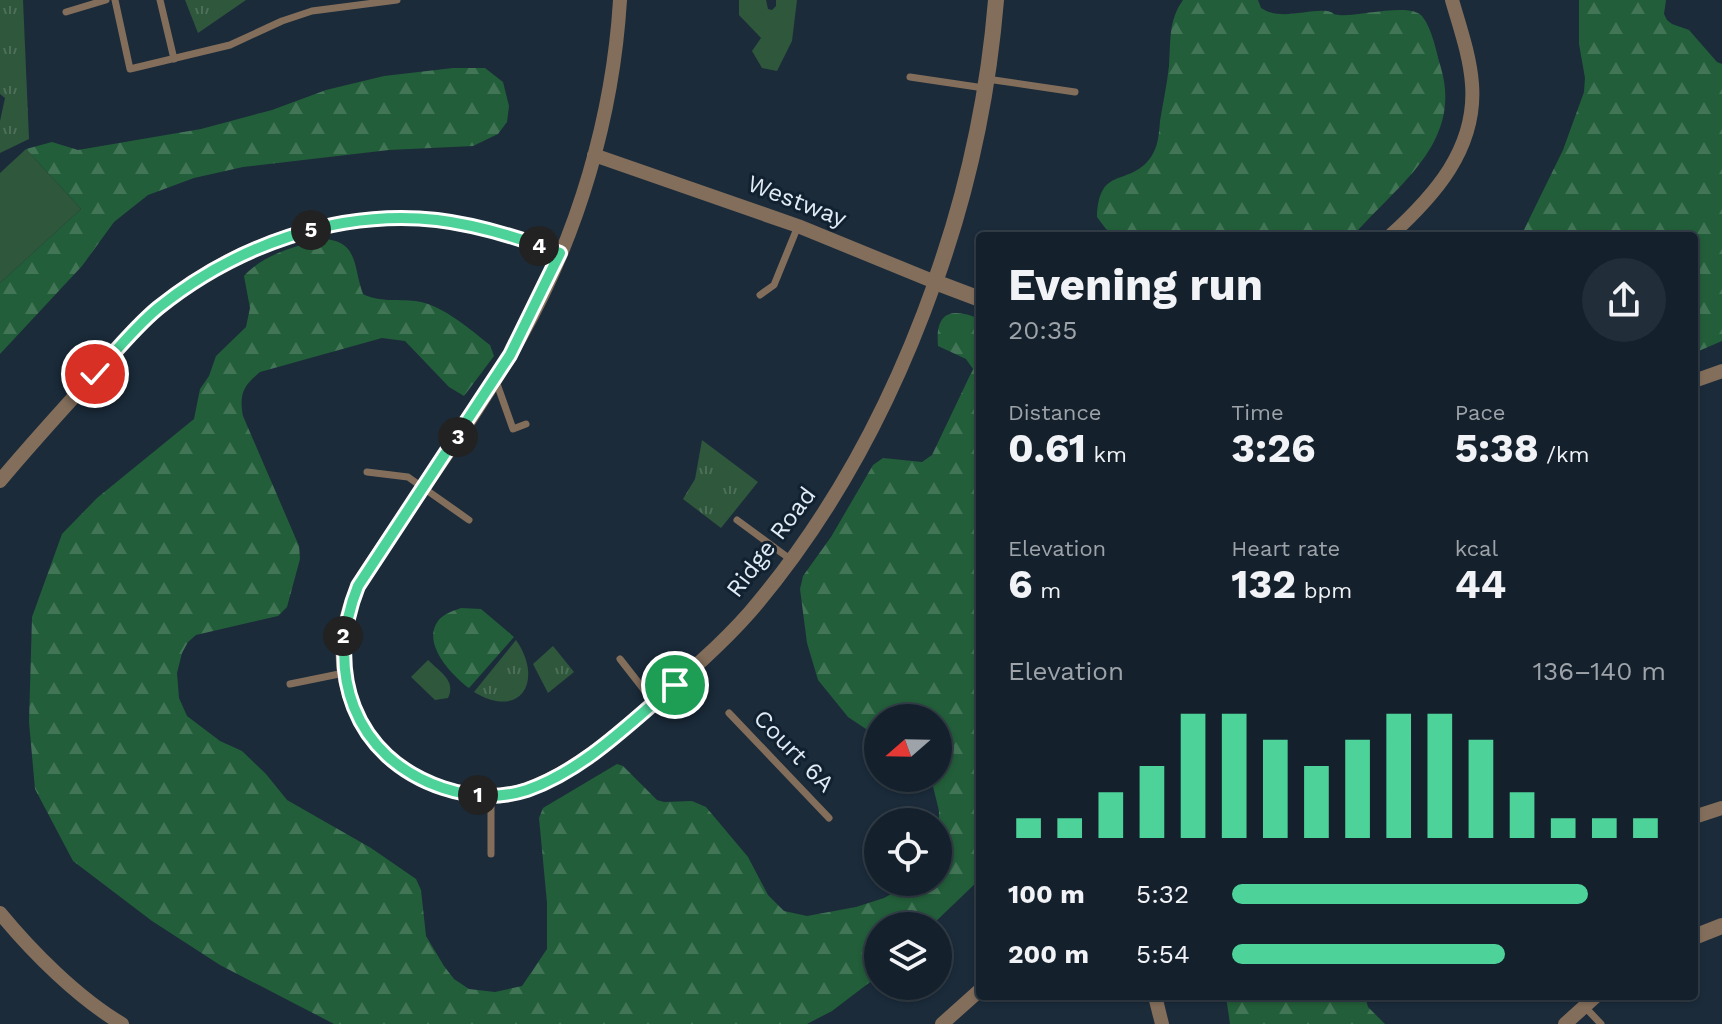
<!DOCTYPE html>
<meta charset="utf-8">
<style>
body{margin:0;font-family:"Work Sans",sans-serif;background:#212d38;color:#f1f3f6;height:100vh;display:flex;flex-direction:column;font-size:30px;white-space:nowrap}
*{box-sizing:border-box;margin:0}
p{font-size:26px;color:#9da3a9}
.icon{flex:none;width:44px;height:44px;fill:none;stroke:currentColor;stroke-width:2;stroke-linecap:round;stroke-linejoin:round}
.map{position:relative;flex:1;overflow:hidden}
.details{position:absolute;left:976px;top:232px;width:722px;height:768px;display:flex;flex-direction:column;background:#14202c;border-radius:8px;box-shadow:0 2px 6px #0004,0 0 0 2px #333e48}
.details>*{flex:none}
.needle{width:52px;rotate:250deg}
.controls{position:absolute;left:864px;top:704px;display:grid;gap:16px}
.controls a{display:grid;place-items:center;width:88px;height:88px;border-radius:50%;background:#14202c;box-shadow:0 2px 6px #0004,0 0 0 2px #333e48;font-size:40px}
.pin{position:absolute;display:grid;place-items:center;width:68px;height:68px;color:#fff;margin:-34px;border:4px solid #fff;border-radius:50%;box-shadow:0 2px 8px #0007}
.km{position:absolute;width:40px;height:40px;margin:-20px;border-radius:50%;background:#222;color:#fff;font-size:22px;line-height:40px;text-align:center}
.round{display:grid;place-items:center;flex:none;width:84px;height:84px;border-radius:42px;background:#212d38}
.head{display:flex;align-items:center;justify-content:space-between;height:136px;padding:0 32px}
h1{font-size:44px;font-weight:700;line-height:60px}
.figures{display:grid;grid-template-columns:repeat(3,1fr);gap:12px;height:136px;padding:8px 32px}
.figures div{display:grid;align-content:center}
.figures b{font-size:40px;font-weight:700}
.figures small{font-size:22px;font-weight:400}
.figures p{font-size:22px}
.chart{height:224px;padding:16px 32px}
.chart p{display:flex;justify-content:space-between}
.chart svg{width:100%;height:144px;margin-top:8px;stroke:#4dd39a;stroke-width:6}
ul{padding:0 32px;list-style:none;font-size:26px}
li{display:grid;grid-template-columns:128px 96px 1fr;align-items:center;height:60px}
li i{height:20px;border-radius:10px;background:#4dd39a}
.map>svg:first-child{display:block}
.grass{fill:url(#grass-tufts)}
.forest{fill:url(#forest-firs)}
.park{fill:#2f573c}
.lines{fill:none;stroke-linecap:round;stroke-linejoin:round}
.service{stroke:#836e5b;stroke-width:7}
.minor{stroke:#836e5b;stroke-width:14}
.tertiary{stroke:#836e5b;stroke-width:16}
.route-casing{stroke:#fff;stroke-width:16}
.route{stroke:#4dd39a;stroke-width:10}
.labels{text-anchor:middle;stroke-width:6;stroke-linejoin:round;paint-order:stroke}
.street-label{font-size:24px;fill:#e0ebf5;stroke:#112130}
</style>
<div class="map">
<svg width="1722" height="1024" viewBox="0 0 1722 1024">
<defs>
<pattern id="grass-tufts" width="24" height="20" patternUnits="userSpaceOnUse" patternTransform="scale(2)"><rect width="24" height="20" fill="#2f573c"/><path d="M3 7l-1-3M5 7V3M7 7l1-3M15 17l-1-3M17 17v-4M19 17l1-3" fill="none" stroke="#4d6f59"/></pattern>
<pattern id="forest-firs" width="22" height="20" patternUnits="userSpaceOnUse" patternTransform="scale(2)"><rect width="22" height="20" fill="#225e39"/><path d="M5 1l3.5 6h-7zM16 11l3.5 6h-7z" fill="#427556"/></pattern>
</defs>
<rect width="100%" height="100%" fill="#1b2b3a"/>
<g class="grass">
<path d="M0,0H23L29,139L0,153V121L5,98L0,94Z"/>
<path d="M185,0H246L198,33Z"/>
<path d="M702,440L758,482L721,528L683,499L695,479Z"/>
<path d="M516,640C545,682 519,720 474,692Z"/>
<path d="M553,646L574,672L548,693L533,664Z"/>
</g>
<g class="forest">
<path d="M1183,0H1258L1261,8C1281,21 1306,9 1327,11C1336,13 1330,14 1339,15C1357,17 1410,2 1422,16C1433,30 1436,52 1441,68C1463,144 1396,186 1353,236H1119L1106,229L1097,217C1099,164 1129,188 1151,157C1158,147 1159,134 1160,121C1163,103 1167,84 1169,66C1171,41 1168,21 1183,0Z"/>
<path d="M1579,0H1666L1664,14L1667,20L1672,24L1689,30L1717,62L1722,64V341L1694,353V236H1521L1563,150L1584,92L1585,78L1579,44Z"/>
<path d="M453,68H485L503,82L509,106L507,122L498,134L473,146L389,150L243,167L194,178L148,195L114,222L82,266L0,354V283L81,209L26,149L52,142L78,150L201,129L272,110L326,90L384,76Z"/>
<path d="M322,239C359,240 353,267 363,294C382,304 404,297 425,303C448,310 471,330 490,345L494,356L464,396L449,387L405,341L382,338L260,372C243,386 239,394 243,416L299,546L300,559L287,607L278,616L196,635L188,642L182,653L177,673L179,698L187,716L220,741L242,751L266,774L287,800L371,848L416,879L421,890L426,936L444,966L454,979L469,989L495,992L522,986L547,949V903L539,818L543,808L617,764L623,766L657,800L664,802L692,801L706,807L748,857L768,895L784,911L807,916L856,907L884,898L913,882H938L939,811L931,778H938V718H878V737L848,717L818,680L807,643L800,589L803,576L831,537L873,465L883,458L922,462L932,455L973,369L966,359L938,346C935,312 951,307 980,319V879L931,926H878V976L832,1011L807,1024H334L220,965L152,921L73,861L35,789L29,722L32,617L62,534L97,498L194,419L200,389L209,376L216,356L246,327L250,308L244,276C264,254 294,247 322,239Z"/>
<path d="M461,608L481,609L514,637L469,688C453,676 421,644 438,621C443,614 453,611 461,608Z"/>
<path d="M1226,996H1365L1368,1007L1385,1024H1230Z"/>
</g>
<g class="park">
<path d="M739,0H766L768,9L772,10L776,6V0H797L792,41L777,71L762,68L752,51L761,38L739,15Z"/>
<path d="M26,149L81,209L0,283V173Z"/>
<path d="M428,660C439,671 457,681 448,698L435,700L411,677Z"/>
</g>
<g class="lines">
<g class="service">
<path d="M115,0L130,69L230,45L282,21L312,11L397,0"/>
<path d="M160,0L174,59"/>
<path d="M66,12L106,0"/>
<path d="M910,77L984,88"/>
<path d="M987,79L1075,92"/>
<path d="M760,295L774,285L798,226"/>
<path d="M496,381L513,429L526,424"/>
<path d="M367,472L408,477L469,520"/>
<path d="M737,520L790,559"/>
<path d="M620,659L645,691L657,700"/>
<path d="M290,684L344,673"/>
<path d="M729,713L829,818"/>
<path d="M491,796V854"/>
<path d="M1584,1006L1601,1024"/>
</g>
<g class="minor">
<path d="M594,155L798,226L935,282C893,401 833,515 750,612C721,645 687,674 653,703C615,736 577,770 530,788C503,799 474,797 447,789C353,760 315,660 364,575C416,496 475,419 521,336C578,235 613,116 620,0"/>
<path d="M1390,236C1434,196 1477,149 1472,84C1470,56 1460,28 1452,0"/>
<path d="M1694,381L1722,371"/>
<path d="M0,481C30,445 61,411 93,376C113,354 133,330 156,310C228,246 341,208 437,220C480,225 520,238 560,253"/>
<path d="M1694,817L1722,808"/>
<path d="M0,913C32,952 78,998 122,1024"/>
<path d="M1155,996L1162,1024"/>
<path d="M942,1024L980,990"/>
<path d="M1565,1024L1596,996"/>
</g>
<g class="tertiary">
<path d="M980,299L935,282C968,190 988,97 996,0"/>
<path d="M1694,937L1722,926"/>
</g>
</g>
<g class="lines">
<g class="route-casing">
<path id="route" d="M95,374C115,352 135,327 158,308C235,246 337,209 437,220C479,225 520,238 560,253L510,355L358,586C324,670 353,758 443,788C470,797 499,799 527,790C584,770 630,723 675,685"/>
</g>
<use href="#route" class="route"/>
</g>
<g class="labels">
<g class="street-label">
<text transform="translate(797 201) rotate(21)" y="8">Westway</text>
<text transform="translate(771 542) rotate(-53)" y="8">Ridge Road</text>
<text transform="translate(794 751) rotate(46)" y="8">Court 6A</text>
</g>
</g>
</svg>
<div class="controls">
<a><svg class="needle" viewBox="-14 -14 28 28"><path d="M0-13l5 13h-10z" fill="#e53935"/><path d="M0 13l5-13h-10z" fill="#9da3a9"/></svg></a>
<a><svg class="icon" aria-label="locate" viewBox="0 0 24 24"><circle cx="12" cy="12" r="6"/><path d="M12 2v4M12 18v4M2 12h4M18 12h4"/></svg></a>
<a><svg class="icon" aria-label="layers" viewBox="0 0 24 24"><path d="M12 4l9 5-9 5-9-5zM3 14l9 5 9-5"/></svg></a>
</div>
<div class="pin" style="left:675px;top:685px;background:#1e9e55"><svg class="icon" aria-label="arrive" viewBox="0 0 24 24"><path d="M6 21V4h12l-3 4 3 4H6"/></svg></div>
<div class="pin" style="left:95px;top:374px;background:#d93025"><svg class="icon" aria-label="check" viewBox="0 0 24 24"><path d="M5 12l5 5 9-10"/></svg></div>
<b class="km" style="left:478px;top:795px">1</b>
<b class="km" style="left:343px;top:636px">2</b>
<b class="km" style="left:458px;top:437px">3</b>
<b class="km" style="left:539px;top:246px">4</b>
<b class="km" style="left:311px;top:230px">5</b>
<section class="details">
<div class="head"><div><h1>Evening run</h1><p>20:35</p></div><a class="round"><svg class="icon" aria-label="share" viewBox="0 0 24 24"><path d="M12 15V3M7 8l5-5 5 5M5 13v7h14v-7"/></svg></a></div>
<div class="figures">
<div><p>Distance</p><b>0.61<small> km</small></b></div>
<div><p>Time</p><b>3:26</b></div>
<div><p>Pace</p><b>5:38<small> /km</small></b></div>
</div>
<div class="figures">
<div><p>Elevation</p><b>6<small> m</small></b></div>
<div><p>Heart rate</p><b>132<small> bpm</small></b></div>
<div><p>kcal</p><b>44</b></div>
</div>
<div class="chart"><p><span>Elevation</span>136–140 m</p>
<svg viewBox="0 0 160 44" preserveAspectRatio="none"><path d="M5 44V38M15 44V38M25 44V30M35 44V22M45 44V6M55 44V6M65 44V14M75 44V22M85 44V14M95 44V6M105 44V6M115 44V14M125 44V30M135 44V38M145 44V38M155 44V38"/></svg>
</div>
<ul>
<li><b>100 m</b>5:32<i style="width:82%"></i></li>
<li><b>200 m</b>5:54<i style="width:63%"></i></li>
</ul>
</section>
</div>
